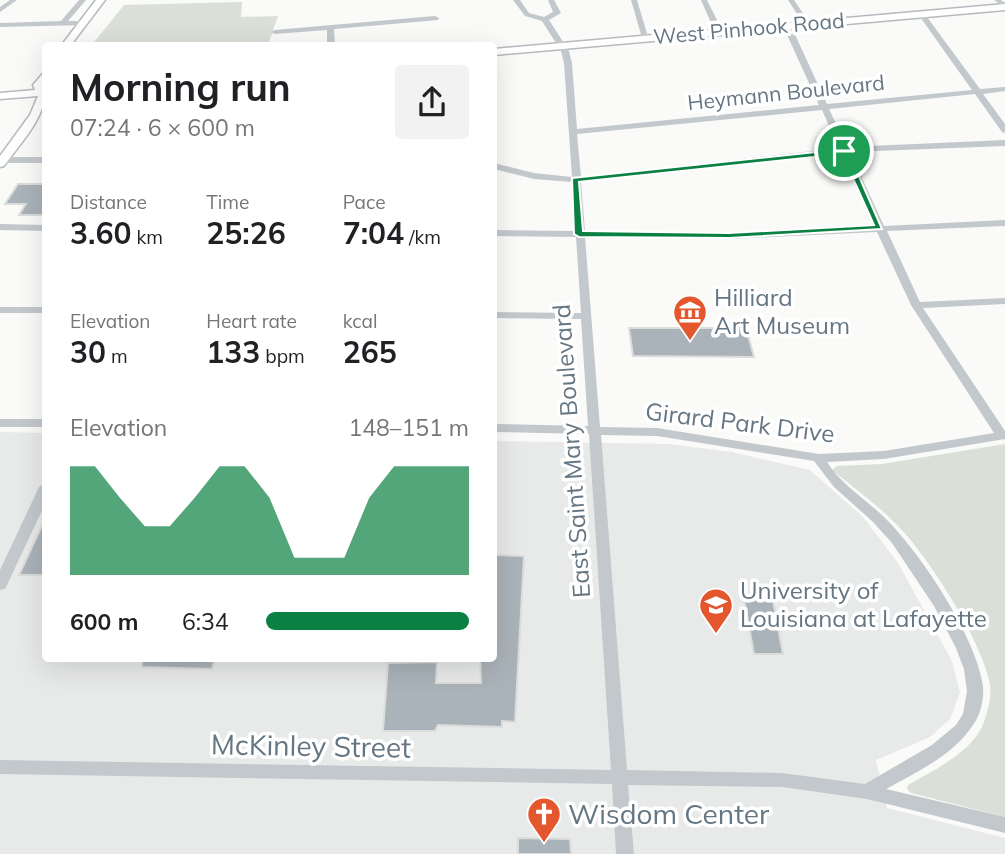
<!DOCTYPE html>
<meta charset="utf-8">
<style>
body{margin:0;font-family:Mulish,sans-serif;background:#f2f2f2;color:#202124;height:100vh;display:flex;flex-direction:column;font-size:26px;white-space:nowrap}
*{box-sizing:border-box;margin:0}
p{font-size:23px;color:#757577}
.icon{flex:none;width:38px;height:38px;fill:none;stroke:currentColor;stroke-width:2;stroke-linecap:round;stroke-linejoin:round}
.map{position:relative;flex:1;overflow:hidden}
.details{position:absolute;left:42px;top:42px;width:455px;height:620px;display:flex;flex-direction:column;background:#fff;border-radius:7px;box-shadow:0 7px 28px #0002}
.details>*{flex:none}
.pin{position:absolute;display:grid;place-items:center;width:60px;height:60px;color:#fff;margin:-30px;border:4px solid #fff;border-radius:50%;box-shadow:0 2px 7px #0007}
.round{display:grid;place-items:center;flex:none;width:74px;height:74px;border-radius:7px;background:#f2f2f2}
.summary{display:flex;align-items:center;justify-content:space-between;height:119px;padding:0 28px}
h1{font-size:38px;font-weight:700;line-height:52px}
.metrics{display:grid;grid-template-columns:repeat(3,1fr);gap:10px;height:119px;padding:7px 28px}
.metrics div{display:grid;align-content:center}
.metrics b{font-size:30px;font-weight:700}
.metrics small{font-size:19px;font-weight:400}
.metrics p{font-size:19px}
.chart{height:196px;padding:14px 28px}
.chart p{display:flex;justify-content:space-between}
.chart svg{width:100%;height:126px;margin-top:7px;fill:#0b8043;opacity:.7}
ul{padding:0 28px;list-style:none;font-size:23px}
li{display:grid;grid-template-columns:112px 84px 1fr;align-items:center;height:52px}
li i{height:18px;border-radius:9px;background:#0b8043}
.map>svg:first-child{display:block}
.built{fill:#e8e9e9}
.green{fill:#dadfd7}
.building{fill:#aab3b9;stroke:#dcdcda;stroke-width:2}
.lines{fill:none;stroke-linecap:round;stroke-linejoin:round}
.major-casing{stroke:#b5babe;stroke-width:3}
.minor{fill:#c3c8cc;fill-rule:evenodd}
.major{fill:#fff;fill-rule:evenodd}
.route{fill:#0b8043;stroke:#fff;stroke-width:2;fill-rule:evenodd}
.labels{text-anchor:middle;stroke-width:7;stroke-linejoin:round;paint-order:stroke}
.far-street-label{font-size:21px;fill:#657683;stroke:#fff}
.poi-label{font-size:24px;fill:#657683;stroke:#fff;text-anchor:start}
.street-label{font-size:24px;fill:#657683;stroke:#fff}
.near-street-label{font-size:28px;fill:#657683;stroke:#fff}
.near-poi-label{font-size:28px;fill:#657683;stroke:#fff;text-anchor:start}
</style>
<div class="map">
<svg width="1005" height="854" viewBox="0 0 1005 854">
<rect width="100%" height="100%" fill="#fafaf8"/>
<path class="built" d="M0,432L45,433L46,658H494V441L668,444L732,452L810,470L863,517L898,563L952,661L960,693L950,719L930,737L876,760L887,808L1005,838V854H0Z"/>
<g class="green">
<path d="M242,2L241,17L278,16L268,45L91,46L124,5Z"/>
<path d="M1005,444V817L911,793L907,789L908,785C933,771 969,753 982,727C987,715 992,697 990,685C984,646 935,568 908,537C886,511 858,491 832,470L837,466L882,464Z"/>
</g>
<g class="building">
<path d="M18,184H46V215H19L26,204H5Z"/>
<path d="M629,328H746L754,357L633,356Z"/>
<path d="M46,517V575H19Z"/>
<path d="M494,555L524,556L515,722L502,721V727L438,725L435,731H383L388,663L437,662L436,683H481L480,658H494Z"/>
<path d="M743,594L772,595L783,654H754Z"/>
<path d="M142,658H215L212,669L142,667Z"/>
<path d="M518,838L570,839L571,854H518Z"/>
</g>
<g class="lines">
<g class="major-casing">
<g id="major">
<path d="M96,0H105L70,46H61Z"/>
<path d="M1005,4V10L494,55V49Z"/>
<path d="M46,70L43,85L46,87C46,118 21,142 4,166L0,167V156L30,115L38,96L0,99V93L35,90L33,85Z"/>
</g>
</g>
<g class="minor">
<path d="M10,0H17L0,12V7Z"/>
<path d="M79,0H86L68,21H85V25L0,27V23L61,21Z"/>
<path d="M513,0H520L529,13L544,17L553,12L548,0H554L561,13L549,20L569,51L572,63L577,129L819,105L783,26L787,24L791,26L827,104L972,90L918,14L922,12L924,13L980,89L1005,87V91L983,94L1005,124V133L1002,132L975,94L829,109L847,147L1005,140V146L850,152L884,226L1005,220V226L887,231L920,302L1005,298V304L923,308L1005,431V439L884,459L827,462C842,486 869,501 888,521C923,557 976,637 983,686C984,699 981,712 975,722C956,754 917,772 886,789L1005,817V833L867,799L782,787L628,785L634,854H616L612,784L0,774V760L611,770L589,434L494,432V424L588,426L581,319L494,318V312L581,313L576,237L494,236V230L575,231L572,182L534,179L494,169V163L534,173L572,177L564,63L561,51L542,21L525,16ZM822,110L839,148L581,177L577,134ZM841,153L875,226L729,233L585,231L581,182ZM877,232L911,305L994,433L884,451L819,454L657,428L600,427L585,237L729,239ZM601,435L657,436L814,461L834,487L873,522L892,543L934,606L956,648L964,669L967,691L963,714L956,725L932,745L865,784L782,773L627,770Z"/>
<path d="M631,0H637L649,40L642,38Z"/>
<path d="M701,0H707L723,32L722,34L715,32Z"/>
<path d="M788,0H794L802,12L814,22V26H808L797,14Z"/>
<path d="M994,0H1001L1005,3V8Z"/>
<path d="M435,16L439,18L438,20L334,29L335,46H327V30L275,34L271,32L275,30Z"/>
<rect x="0" y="157" width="46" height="6"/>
<path d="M0,224L46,225V231L0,230Z"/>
<rect x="0" y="307" width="46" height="6"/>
<rect x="0" y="419" width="46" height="8"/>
<path d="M46,483V502L7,585L5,589L0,590V570L39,487Z"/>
</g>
<use href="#major" class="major"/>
</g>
<path class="route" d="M844,149L848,151L882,229L729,238L579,237L574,234L572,178ZM842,154L874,225L729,233L583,231L579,182Z"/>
<defs>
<g id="museum-pin" transform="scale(1.75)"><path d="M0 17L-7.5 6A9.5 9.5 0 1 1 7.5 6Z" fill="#e4572e" stroke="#fff"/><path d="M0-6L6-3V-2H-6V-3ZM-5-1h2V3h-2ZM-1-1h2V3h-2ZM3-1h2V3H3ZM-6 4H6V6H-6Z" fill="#fff"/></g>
<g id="university-pin" transform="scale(1.75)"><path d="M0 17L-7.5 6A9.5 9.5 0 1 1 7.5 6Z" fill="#e4572e" stroke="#fff"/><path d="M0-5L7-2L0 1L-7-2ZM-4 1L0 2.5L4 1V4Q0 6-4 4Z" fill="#fff"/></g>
<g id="church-pin" transform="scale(1.75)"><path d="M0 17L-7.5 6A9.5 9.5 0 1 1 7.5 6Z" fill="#e4572e" stroke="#fff"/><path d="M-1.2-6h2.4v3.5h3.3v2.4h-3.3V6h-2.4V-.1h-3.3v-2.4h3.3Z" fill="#fff"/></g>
</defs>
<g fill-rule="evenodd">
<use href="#museum-pin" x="690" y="312"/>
<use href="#university-pin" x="716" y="605"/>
<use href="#church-pin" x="544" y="814"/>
</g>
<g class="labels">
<g class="far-street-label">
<text transform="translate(749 29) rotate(-5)" y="7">West Pinhook Road</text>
<text transform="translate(786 93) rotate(-6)" y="7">Heymann Boulevard</text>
</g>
<g class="poi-label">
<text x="714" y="306">Hilliard<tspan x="714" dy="28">Art Museum</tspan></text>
<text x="740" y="599">University of<tspan x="740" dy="28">Louisiana at Lafayette</tspan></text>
</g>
<g class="street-label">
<text transform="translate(740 423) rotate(7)" y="8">Girard Park Drive</text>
<text transform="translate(572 451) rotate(-94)" y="8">East Saint Mary Boulevard</text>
</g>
<g class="near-street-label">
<text transform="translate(311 746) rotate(1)" y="10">McKinley Street</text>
</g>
<g class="near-poi-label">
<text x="568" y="824">Wisdom Center</text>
</g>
</g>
</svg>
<div class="pin" style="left:844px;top:151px;background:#1e9e55"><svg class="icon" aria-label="arrive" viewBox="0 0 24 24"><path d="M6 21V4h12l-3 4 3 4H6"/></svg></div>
<section class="details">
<div class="summary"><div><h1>Morning run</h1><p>07:24 · 6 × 600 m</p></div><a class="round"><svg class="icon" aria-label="share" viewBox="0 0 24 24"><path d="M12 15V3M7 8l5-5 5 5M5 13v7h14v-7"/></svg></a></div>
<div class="metrics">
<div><p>Distance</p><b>3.60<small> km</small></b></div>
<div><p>Time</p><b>25:26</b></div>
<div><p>Pace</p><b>7:04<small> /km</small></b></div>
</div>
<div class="metrics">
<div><p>Elevation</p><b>30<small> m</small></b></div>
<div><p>Heart rate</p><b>133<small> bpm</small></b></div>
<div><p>kcal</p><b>265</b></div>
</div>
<div class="chart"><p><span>Elevation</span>148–151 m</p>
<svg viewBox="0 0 160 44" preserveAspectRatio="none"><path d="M0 44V6L10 6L20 17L30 27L40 27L50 17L60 6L70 6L80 17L90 38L100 38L110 38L120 17L130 6L140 6L150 6L160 6V44z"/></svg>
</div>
<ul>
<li><b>600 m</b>6:34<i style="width:100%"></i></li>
</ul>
</section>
</div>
